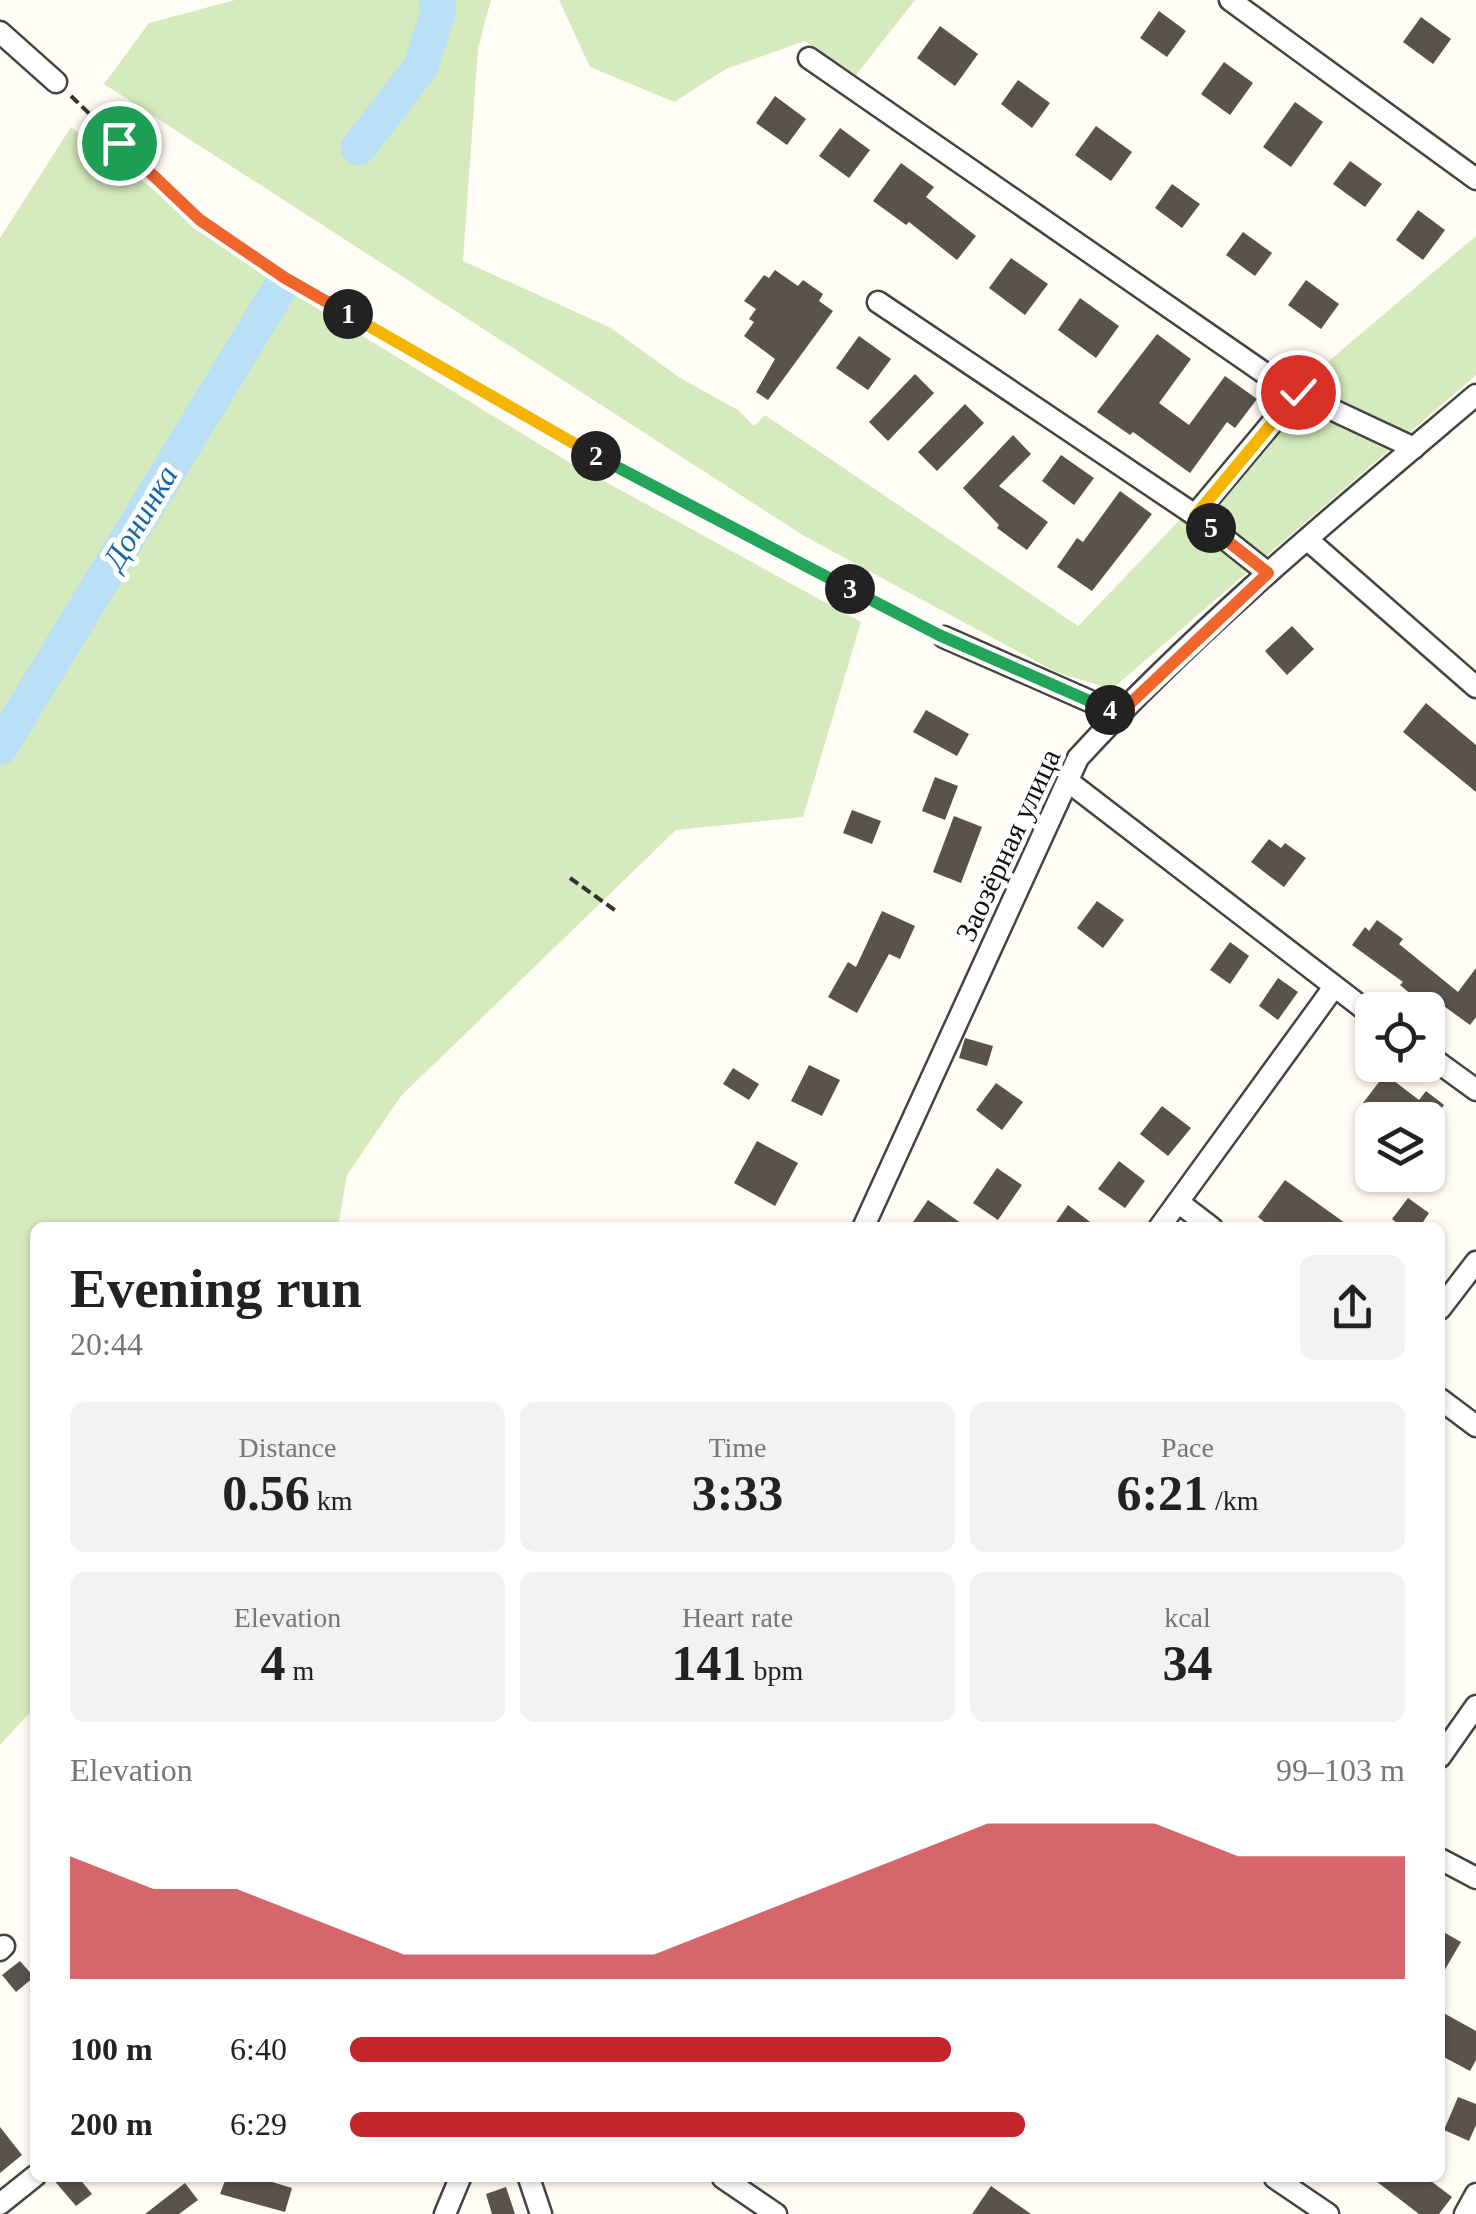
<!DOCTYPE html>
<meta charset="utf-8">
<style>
body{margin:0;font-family:"Times New Roman",serif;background:#f2f2f2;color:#222;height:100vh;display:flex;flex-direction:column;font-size:38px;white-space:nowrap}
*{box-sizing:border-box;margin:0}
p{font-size:32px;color:#767676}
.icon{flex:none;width:55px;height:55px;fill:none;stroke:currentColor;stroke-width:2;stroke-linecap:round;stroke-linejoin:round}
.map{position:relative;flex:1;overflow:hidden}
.panel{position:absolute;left:30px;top:1222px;width:1415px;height:960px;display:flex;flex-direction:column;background:#fff;border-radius:15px;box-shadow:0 2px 8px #0004}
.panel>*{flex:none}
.buttons{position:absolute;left:1355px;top:992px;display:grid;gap:20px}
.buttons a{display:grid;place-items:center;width:90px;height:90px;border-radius:15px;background:#fff;box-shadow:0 2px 8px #0004;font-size:50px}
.pin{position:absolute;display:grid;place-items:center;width:85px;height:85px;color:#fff;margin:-42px;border:5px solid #fff;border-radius:50%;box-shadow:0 2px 10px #0007}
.km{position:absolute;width:50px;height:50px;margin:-25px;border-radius:50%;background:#222;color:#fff;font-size:28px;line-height:50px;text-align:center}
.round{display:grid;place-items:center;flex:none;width:105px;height:105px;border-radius:15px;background:#f2f2f2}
.overview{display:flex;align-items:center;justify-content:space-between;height:170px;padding:0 40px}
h1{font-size:55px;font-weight:700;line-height:75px}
.metrics{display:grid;grid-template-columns:repeat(3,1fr);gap:15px;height:170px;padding:10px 40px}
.metrics div{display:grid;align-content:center;border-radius:15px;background:#f2f2f2;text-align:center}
.metrics b{font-size:50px;font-weight:700}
.metrics small{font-size:28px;font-weight:400}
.metrics p{font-size:28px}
.chart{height:280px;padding:20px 40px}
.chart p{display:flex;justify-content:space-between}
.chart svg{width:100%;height:180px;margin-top:10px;fill:#c4262e;opacity:.7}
ul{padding:0 40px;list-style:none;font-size:32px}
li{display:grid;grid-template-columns:160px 120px 1fr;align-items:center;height:75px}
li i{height:25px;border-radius:12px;background:#c4262e}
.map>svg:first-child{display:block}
.green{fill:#d5ebbd}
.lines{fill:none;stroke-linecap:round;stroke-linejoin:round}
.river{stroke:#b9e0f7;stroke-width:35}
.building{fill:#5a524d}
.minor-casing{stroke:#444;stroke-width:25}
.path{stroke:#333;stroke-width:4;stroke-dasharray:10 5;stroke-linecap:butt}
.minor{stroke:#fff;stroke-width:20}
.split-1-casing{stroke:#fff;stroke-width:20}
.split-2-casing{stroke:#fff;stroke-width:20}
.split-3-casing{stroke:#fff;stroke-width:20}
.split-4-casing{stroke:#fff;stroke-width:20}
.split-5-casing{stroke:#fff;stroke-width:20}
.split-6-casing{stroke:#fff;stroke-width:20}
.split-1{stroke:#f0652b;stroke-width:12}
.split-2{stroke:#f5b400;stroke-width:12}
.split-3{stroke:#22a559;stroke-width:12}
.split-4{stroke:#22a559;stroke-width:12}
.split-5{stroke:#f0652b;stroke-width:12}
.split-6{stroke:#f5b400;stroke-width:12}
.labels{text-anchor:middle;stroke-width:10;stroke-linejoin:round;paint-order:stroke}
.street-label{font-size:30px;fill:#111;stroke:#fff}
.water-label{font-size:32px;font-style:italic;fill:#1768a6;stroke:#fff}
</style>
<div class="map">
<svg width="1476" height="2214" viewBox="0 0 1476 2214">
<rect width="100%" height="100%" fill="#fffdf5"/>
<g class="green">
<path d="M235,0H491L478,48L463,261L611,328L680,378L738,410L754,426L765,415L1078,626L1174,526L1290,394L1476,236V375L1112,689L1058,673L804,536L104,84L149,23Z"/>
<path d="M559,0H915L856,75L805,41L726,69L674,102L590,67Z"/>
<path d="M71,127L281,286L562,458L861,622L803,817L676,830L401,1096L347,1175L338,1227L35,1228V1707L0,1745V238Z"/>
</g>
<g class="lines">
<g class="river">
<path d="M358,148L420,68L439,10L436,0"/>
<path d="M0,748L281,286"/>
</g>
</g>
<g class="building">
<path d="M1159,11L1186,31L1167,57L1140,38Z"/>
<path d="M1421,17L1451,39L1433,64L1403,42Z"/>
<path d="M940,26L978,54L955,86L917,58Z"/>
<path d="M1224,62L1253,83L1230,115L1201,94Z"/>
<path d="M1018,80L1050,103L1032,128L1001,104Z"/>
<path d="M775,96L806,119L787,145L756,123Z"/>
<path d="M1295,102L1323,122L1291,167L1263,147Z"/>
<path d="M1096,126L1132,152L1111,181L1075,155Z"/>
<path d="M840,128L870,150L849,178L819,156Z"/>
<path d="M1350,161L1382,184L1365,207L1333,184Z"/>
<path d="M901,163L934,187L926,197L976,236L957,260L909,222L906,225L873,201Z"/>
<path d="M1172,184L1200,204L1182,228L1155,208Z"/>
<path d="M1418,210L1445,230L1423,260L1396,240Z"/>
<path d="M1243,232L1272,253L1255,276L1226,255Z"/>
<path d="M1011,258L1048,284L1025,315L989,288Z"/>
<path d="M775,270L798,286L803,280L823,294L819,301L833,311L768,400L756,392L775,359L744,336L754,322L749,319L756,309L744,301L764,275L769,278Z"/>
<path d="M1306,280L1339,304L1321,329L1288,305Z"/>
<path d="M1080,298L1119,326L1096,358L1058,330Z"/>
<path d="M1157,334L1191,359L1159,403L1189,425L1225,376L1257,399L1235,428L1227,422L1190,473L1133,432L1130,435L1097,412Z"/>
<path d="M859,336L891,359L868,390L836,368Z"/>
<path d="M915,374L934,393L888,441L869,422Z"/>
<path d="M965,404L984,423L937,471L918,452Z"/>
<path d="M1013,435L1031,454L999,486L1048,522L1027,550L997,528L999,525L963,488Z"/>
<path d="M1061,455L1094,478L1074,505L1042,481Z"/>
<path d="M1120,491L1152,514L1092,591L1057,567L1077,538L1083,542Z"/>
<path d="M1292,626L1314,649L1287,675L1265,651Z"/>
<path d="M1426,703L1476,745V792L1403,732Z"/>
<path d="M926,710L969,734L957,756L913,732Z"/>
<path d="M935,777L958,786L945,820L922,811Z"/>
<path d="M852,810L881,821L872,844L843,833Z"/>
<path d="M954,816L982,827L961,883L933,872Z"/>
<path d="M1269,839L1281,848L1285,843L1306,858L1284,887L1251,862Z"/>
<path d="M1097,901L1124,920L1103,948L1077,928Z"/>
<path d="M882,911L915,926L900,959L889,954L857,1013L828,997L848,962L856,967Z"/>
<path d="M1377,920L1403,939L1399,944L1458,992L1476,968V1017L1470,1025L1426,993L1419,1001L1400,985L1403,982L1352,945L1365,927L1369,931Z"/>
<path d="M1230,942L1249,956L1230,984L1210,970Z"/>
<path d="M1278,978L1298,992L1278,1020L1259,1006Z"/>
<path d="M965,1038L993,1046L987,1066L959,1058Z"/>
<path d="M809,1065L840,1080L822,1116L791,1101Z"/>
<path d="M733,1068L759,1084L749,1100L723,1084Z"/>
<path d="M1385,1074L1419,1100L1426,1091L1444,1105L1432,1120H1414L1396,1106L1385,1120L1363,1103Z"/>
<path d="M996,1083L1023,1102L1002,1130L976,1110Z"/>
<path d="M1162,1106L1191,1128L1168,1156L1140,1134Z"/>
<path d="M757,1141L798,1163L775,1206L734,1183Z"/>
<path d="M1119,1161L1145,1181L1125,1208L1098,1189Z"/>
<path d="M997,1168L1022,1185L998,1220L973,1203Z"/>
<path d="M1285,1180L1352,1228H1272L1258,1217Z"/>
<path d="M1408,1198L1429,1213L1419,1228H1403L1392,1219Z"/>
<path d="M928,1200L968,1228H909Z"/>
<path d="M1068,1205L1098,1228H1052Z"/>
<path d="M1440,1930L1461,1942L1440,1978Z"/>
<path d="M20,1961L34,1977L16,1992L2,1975Z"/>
<path d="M1440,2011L1476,2031V2060L1470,2071L1440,2055Z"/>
<path d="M1458,2097L1476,2104V2125L1469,2141L1444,2130Z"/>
<path d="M0,2127L22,2155L0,2173Z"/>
<path d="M52,2178H79L92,2194L76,2206Z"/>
<path d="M226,2178L262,2179L292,2188L285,2212L220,2194Z"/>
<path d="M1372,2178H1427L1452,2197L1439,2214H1419Z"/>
<path d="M185,2183L198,2200L179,2214H145Z"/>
<path d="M991,2186L1031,2214H972Z"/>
<path d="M506,2187L515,2214H492L486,2194Z"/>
</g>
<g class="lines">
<g class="minor-casing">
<g id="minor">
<path d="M1230,0L1476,179"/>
<path d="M0,32L56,82"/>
<path d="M809,58L1286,388L1414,448"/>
<path d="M878,302L1195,515L1298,392"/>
<path d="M1195,515L1268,573"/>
<path d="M1308,540L1476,687"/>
<path d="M944,637L1119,714"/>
<path d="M1069,782L1372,1015"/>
<path d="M1428,1055L1476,1090"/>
<path d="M1178,1202L1212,1228"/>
<path d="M863,1228L1078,758C1199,626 1339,511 1476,395"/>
<path d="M1159,1228L1334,987"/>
<path d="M1440,1309L1476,1262"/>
<path d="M1440,1399L1476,1426"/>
<path d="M1440,1757L1476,1706"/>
<path d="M1440,1859L1476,1878"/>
<path d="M0,1950L4,1946"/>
<path d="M529,2178L541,2214"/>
<path d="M723,2178L776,2214"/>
<path d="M1275,2178L1328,2214"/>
<path d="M0,2204L35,2176"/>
<path d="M445,2214L460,2178"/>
<path d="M1465,2214L1476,2194"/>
</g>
</g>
<g class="path">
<path d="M71,96L200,220L285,278L644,484L928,629"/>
<path d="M570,878L616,911"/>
</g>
<use href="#minor" class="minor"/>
</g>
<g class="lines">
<g class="split-1-casing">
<path id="split-1" d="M119,143L200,220L285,278L348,314"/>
</g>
<g class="split-2-casing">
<path id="split-2" d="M348,314L596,456"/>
</g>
<g class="split-3-casing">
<path id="split-3" d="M596,456L850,589"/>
</g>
<g class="split-4-casing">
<path id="split-4" d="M850,589L939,635L1110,710"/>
</g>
<g class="split-5-casing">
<path id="split-5" d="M1110,710L1119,714L1268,573L1211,528"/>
</g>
<g class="split-6-casing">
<path id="split-6" d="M1211,528L1195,516L1298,392"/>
</g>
<use href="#split-1" class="split-1"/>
<use href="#split-2" class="split-2"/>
<use href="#split-3" class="split-3"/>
<use href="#split-4" class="split-4"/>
<use href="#split-5" class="split-5"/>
<use href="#split-6" class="split-6"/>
</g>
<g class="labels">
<g class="street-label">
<text transform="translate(1008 845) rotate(-65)" y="10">Заозёрная улица</text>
</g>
<g class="water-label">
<text transform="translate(140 517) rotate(-59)" y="11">Донинка</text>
</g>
</g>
</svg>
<div class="buttons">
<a><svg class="icon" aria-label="locate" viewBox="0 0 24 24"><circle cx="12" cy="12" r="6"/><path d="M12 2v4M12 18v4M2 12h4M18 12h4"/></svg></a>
<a><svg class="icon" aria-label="layers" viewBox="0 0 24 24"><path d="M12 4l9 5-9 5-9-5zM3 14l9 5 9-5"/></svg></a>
</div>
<div class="pin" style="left:119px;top:143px;background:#1e9e55"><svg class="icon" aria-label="arrive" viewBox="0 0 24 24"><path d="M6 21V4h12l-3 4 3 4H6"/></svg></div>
<div class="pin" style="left:1298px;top:392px;background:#d93025"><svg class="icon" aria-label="check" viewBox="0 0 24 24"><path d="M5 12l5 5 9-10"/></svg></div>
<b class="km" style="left:348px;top:314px">1</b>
<b class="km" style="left:596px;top:456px">2</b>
<b class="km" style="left:850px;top:589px">3</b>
<b class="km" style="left:1110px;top:710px">4</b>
<b class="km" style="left:1211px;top:528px">5</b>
<section class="panel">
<div class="overview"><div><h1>Evening run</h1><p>20:44</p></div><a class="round"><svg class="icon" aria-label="share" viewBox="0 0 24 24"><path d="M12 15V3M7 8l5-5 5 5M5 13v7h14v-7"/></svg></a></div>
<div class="metrics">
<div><p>Distance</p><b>0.56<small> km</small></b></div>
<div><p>Time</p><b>3:33</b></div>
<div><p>Pace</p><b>6:21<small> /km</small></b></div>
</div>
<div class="metrics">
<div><p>Elevation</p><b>4<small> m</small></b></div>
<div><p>Heart rate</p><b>141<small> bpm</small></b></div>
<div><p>kcal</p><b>34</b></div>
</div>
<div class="chart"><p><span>Elevation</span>99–103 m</p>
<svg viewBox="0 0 160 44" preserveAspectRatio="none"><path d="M0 44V14L10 22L20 22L30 30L40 38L50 38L60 38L70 38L80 30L90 22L100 14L110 6L120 6L130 6L140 14L150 14L160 14V44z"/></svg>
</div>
<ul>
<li><b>100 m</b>6:40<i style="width:57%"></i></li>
<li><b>200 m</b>6:29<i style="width:64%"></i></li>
</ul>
</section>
</div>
